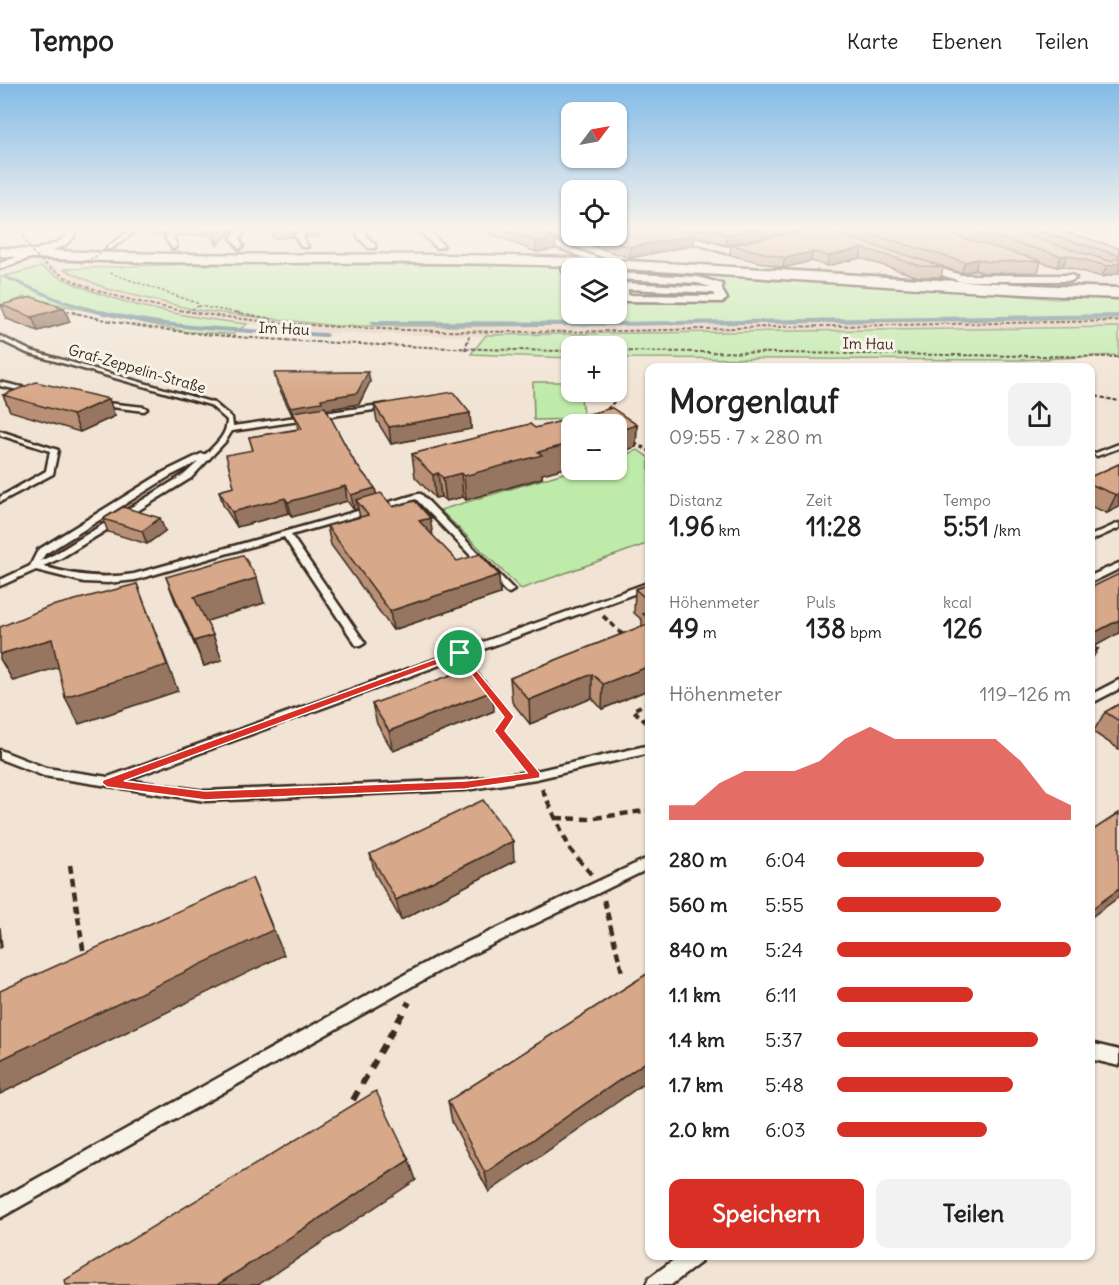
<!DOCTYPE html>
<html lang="de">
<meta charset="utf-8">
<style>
body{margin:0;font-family:Delius,sans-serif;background:#f2f2f2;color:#222;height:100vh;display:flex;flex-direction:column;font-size:22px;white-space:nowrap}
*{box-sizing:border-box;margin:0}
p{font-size:20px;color:#767676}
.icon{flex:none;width:33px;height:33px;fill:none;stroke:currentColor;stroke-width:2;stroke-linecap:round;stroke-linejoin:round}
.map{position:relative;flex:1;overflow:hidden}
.drawer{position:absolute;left:645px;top:279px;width:450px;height:897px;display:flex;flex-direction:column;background:#fff;border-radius:12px;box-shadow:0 2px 4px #0004}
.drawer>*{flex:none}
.needle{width:39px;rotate:58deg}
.controls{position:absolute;left:561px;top:18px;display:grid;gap:12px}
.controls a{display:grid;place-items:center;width:66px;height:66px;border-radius:12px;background:#fff;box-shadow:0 2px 4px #0004;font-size:30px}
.pin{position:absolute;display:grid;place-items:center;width:51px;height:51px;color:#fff;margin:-26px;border:3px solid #fff;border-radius:50%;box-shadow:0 2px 6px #0007}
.round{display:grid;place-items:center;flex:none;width:63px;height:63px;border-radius:12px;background:#f2f2f2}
.headline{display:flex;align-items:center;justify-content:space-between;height:102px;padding:0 24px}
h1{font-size:33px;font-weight:700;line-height:45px}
.metrics{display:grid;grid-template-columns:repeat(3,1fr);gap:9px;height:102px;padding:6px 24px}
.metrics div{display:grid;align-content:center}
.metrics b{font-size:26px;font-weight:700}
.metrics small{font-size:16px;font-weight:400}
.metrics p{font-size:16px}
.chart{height:168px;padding:12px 24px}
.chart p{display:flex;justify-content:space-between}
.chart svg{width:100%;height:108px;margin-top:6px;fill:#d93025;opacity:.7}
.button{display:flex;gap:12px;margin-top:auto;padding:12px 24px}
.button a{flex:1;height:69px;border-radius:12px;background:#d93025;color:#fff;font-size:24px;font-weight:700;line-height:69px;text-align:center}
.button a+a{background:#f2f2f2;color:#222}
ul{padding:0 24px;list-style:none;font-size:20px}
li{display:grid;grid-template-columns:96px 72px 1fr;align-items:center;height:45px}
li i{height:15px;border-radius:8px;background:#d93025}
header{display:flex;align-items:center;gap:36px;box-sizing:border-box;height:84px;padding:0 30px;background:#fff;border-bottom:2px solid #e0e0e0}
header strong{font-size:28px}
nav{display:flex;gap:33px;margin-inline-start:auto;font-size:21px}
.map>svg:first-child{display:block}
.built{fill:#e9d2be}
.green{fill:#beeba9;stroke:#7c8a64;stroke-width:1.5}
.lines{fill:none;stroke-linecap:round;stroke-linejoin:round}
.stream-far1{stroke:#6a8798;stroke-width:3}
.stream{stroke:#6a8798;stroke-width:4}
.lane-casing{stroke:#3b2a1e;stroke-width:5}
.street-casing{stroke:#3b2a1e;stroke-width:5}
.primary-casing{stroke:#3b2a1e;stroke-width:5}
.path-far5{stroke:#3b2a1e;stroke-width:1.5;stroke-dasharray:3 2;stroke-linecap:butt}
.path-far4{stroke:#3b2a1e;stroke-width:2;stroke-dasharray:4 2;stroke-linecap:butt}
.path-far3{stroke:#3b2a1e;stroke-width:3;stroke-dasharray:4.5 3;stroke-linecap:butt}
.path-far2{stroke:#3b2a1e;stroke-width:4;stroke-dasharray:6 4.5;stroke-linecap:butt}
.path-far1{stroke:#3b2a1e;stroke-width:4.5;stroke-dasharray:8 5;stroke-linecap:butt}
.path{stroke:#3b2a1e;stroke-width:6;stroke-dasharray:10 8;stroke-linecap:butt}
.lane{fill:#f7f3e8;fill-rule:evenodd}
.street{fill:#f7f3e8;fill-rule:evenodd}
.primary{fill:#f7f3e8;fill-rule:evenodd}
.rail{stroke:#3b2a1e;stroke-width:2;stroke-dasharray:4 2;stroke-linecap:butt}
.path-bridge{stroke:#3b2a1e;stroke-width:1.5;stroke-dasharray:3 2;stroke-linecap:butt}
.wall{fill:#b99076;stroke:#3b2a1e;stroke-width:1.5}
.shaded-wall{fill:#967660;stroke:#3b2a1e;stroke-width:1.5}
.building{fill:#d7a889;stroke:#3b2a1e;stroke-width:1.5}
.route{fill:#d93025;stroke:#fff;stroke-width:1.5;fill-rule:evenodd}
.labels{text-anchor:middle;stroke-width:6;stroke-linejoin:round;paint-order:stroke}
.far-street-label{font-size:15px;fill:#3b2a1e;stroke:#f7f3e8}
</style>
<header>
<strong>Tempo</strong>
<nav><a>Karte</a><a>Ebenen</a><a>Teilen</a></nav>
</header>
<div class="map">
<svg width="1119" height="1201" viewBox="0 0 1119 1201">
<rect width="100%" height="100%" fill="#f1e4d5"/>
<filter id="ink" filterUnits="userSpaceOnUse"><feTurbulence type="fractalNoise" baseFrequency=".0167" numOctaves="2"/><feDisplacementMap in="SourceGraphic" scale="12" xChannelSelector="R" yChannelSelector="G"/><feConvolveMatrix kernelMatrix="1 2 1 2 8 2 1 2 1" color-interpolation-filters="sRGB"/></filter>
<g filter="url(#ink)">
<path class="built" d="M49,179L107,205L150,216L232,231L336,242L469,243L1119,235V243L469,252L328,249L205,235L149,224L95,209L35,180Z"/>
<g class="green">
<path d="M453,179L609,184H572V230H616L617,185L934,204L1056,215L1119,211V235L474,242H336L196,226L107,205L63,185L190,180Z"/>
<path d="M41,183C103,219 176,232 247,240L233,250L187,248L25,213L0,222V193Z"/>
<path d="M1119,243V271L1021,276L617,274L616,262H572L571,274L471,270L486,251Z"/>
<path d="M533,298H571L572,308H580L584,335L534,336Z"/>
<path d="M638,366L649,374V459L521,505L440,426L574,386H616L617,373Z"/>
</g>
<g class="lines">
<path class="stream-far1" d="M5,193L61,217L107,230"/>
<g class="stream">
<path d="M101,228C175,247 250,246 326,251"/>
<path d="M372,239L615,240L1119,232"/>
</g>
<g class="lane-casing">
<g id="lane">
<path d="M133,145H138L111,165H107V163Z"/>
<path d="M0,252L31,267L214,319L232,334L233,342L387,320L390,322L387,324L232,347L225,358L191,394L61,474L43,482C74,492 102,495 134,490L418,410H421L514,506L509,509L506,508L416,415L291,451L365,559L360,562L356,561L284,453L135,496L108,499L84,498L36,486L0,502V496L30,482L38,466L164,388L201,370H206C216,360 227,351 227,336L210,321L27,269L0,256ZM198,378L185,390L55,470L41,477L45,470L170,392Z"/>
<path d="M0,298L34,306L35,307L32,309L0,302Z"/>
<path d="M97,318L144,323L147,325L144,327L95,321L94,320Z"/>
<path d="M0,347L58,366L53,390L0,418V413L46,387L50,367L0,351Z"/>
<path d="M1119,360V364L1097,372L1093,370Z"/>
<path d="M1119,439V444L1090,457V452Z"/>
<path d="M1119,479V485L1090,499V492Z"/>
<path d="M650,498V504L126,696L205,707L465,696L536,687L650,661V669L536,695L465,706L205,717L44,692L0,675V666L46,684L108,693Z"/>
<path d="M1119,596V605L1090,620V611Z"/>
<path d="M650,773V784L448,882L0,1134V1115L438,872Z"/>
<path d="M1090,959L1119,966V982L1090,975Z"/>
<path d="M679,1172H702L700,1179L671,1201H646L649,1194Z"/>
</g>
</g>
<g class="street-casing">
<g id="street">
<path d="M66,145H74V153L64,162L0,185V179L58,158L66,152Z"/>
<path d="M173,145H182L173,154L177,162L173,165L165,154Z"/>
<path d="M239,145H248L239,154L243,162L239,165L231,154Z"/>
<path d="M298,145H306L303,153L308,163H302L295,153Z"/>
<path d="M357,145H365L366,152L375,160V164H369L358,153Z"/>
<path d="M417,145H426L444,162L437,164Z"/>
<path d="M511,145H523L616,181L608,183Z"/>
<path d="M650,145H664L726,163L758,158L762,161L726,169Z"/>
<path d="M823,145H838L801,155L797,153Z"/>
<path d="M569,175L574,178L572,192L562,187L564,178Z"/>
<path d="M917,177L961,191H1071L1076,194L1071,197H960L914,182V178Z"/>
<path d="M616,189L698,193L722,200V206L727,215L722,218L623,217L618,214V202L623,199L711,203L697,199L616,195ZM628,205L714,209L715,212L628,211Z"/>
</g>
</g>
<g class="primary-casing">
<path id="primary" d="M0,164C189,176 379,166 568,174C752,182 935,199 1119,204V214C935,208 751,191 569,182C379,174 189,185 0,172Z"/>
</g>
<g class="path-far5">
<path d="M82,146L93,145"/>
<path d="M110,189L197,219L199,222L244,230"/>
<path d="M62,226L78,230"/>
<path d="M187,227L199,222"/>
</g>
<g class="path-far4">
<path d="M72,228C152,249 234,253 316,258C401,262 487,266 572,267"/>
<path d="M235,228L272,235"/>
<path d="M465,266L469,252"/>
<path d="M616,267L1119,273"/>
<path d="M1090,311L1119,317"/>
<path d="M603,329L616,316"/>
</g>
<path class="path-far3" d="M634,359L650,367"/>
<g class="path-far2">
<path d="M603,532L624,552"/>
<path d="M490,608L509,633L500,647L511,661"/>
<path d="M650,617L633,626L650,642"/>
</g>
<g class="path-far1">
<path d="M510,660L525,678"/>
<path d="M542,705L570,765L592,791"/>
<path d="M556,734L588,735L650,726"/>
<path d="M70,781L84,871"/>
<path d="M604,816L622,888"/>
</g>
<path class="path" d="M353,1016L409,918"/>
<use href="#lane" class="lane"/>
<use href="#street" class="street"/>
<use href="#primary" class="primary"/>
<path class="rail" d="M22,145C41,277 664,245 773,243C889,241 1004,239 1119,237"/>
<path class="path-bridge" d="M81,180L104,168"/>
</g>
<g class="wall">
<path d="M152,145H170L165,151H154Z"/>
<path d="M177,145H234L217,161L210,151H179Z"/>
<path d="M268,145H297L293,153L274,154Z"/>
<path d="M304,145H322L319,153H306Z"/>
<path d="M478,145H572V152H616V145H809L726,161L695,152L694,161L630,174L586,160L572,161L555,155V165L536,168Z"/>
<path d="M833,145H1055L1119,164V189L1102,193L1063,182L1057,183L1041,178L1038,188L984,189L975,186L961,189L943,183L941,193H919L860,174L827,182L811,177L783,184L730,171L731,161L832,149Z"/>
<path d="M1,221L64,224L70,238L38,247L7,235Z"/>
<path d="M368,288L370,298L359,320L326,325L355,379L375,404L376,410L393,423L433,452L457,477L499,491L500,510L393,546L331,461L327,442L360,433L358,425L354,426L347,417L292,433L289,429L237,443L223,421L219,407L234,403L253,366L249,353L298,345L295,333H293L277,300L274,289Z"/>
<path d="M3,311L115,332L80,348L10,327Z"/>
<path d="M374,321L470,329L471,345L391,360L377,337Z"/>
<path d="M612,324L637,341L636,363L616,369V340H572V382L542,390V394L466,416L463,413L446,417L441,413L435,414L415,393L412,370L530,340L535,344Z"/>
<path d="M1119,380V423L1107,429L1090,422V393Z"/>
<path d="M103,435L165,447L147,460L108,448Z"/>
<path d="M166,493L264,519L206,537L213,551L222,576L204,582L175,517Z"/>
<path d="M650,500V605L602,625L592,614L530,640L512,618L510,594L642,542V536L634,529L635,505Z"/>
<path d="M372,620L494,627L393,667L377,640Z"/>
<path d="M1119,620V665L1093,648L1105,628Z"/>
<path d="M370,770L514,777L401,836L375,790Z"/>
<path d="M650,888L489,1108L452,1038L448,1017Z"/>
</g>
<g class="shaded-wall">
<path d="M163,145H170L165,151Z"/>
<path d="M214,145H234L217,161Z"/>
<path d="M291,145H297L293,153Z"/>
<path d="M318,145H322L319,153Z"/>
<path d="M757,145H809L726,161L727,151Z"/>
<path d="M695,151L694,161L630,174V163Z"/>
<path d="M572,152H586V160L572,161Z"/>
<path d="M555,154V165L536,168V158Z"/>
<path d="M862,164L860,174L827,182L829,172Z"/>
<path d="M813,168L811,177L783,184L785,174Z"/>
<path d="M1067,171L1063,182L1057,183L1061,172Z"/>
<path d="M978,175L975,186L961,189L965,178Z"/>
<path d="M1119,179V189L1102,193L1107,182Z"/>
<path d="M64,224L70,238L38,247L32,233Z"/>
<path d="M368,288L370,298L359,320L323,326L293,328L295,333H293L290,323L321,315Z"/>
<path d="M109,315L115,332L80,348L73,331Z"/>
<path d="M470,329L471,345L391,360L389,343Z"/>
<path d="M637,341L636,363L616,369V347Z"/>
<path d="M572,359V382L542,390V394L466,416L464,392L538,368Z"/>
<path d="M438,389L441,413L435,414L433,391Z"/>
<path d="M461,389L463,413L446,417L443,394Z"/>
<path d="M345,402L347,417L292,433L288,418Z"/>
<path d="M375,404L378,419L356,416L358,425L354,426L351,411Z"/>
<path d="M1119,410V423L1107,429L1116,411Z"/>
<path d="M285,414L289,429L237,443L232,428Z"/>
<path d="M160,434L165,447L147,460L142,447Z"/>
<path d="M430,434L433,452L419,437Z"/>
<path d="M499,491L500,510L393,546L390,527Z"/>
<path d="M257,494L264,519L204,538L194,513Z"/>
<path d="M137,500L178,607L79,640L65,613Z"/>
<path d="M1119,536V549L1090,565V551Z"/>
<path d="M213,551L222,576L204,582L194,557Z"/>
<path d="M52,555L66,581L13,597L0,575V570Z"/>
<path d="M1098,565L1090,579V569Z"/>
<path d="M650,582V605L602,625L603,600Z"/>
<path d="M592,590V614L530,640L529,616Z"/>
<path d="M493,607L494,627L393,667L389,647Z"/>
<path d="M513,757L514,777L401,836L396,816Z"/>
<path d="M252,794L284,871L0,1010V976Z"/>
<path d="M1119,805V813L1090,834V826Z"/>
<path d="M0,843L2,863L0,864Z"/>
<path d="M650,975V995L489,1108L485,1089Z"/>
<path d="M409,1076L416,1096L258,1201H217Z"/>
</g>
<g class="building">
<path d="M503,145H533L555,154L536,158Z"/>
<path d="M556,145H572V151Z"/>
<path d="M616,145H676L695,151L630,163L591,152H616Z"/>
<path d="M709,145H757L727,151Z"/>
<path d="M811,145H821L944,183L921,182L862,164L829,172L813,168L785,174L731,161Z"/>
<path d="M853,145H953L951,148L952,151L1042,177L988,178L978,175L965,178Z"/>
<path d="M967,145H1006L1109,177L1119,174V179L1107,182L1067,171L1061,172Z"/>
<path d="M1031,145H1055L1119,164V173L1118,171Z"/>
<path d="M32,213L64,224L32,233L1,221Z"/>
<path d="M368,288L357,309L321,315L322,318L290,323L274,289Z"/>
<path d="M36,298L109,315L73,331L3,311Z"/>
<path d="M453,308L470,329L389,343L374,321Z"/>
<path d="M325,323L355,379L375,404L351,411L345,402L288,418L285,414L232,428L219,407L234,403L226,371L253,366L249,353L302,345L293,328Z"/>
<path d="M612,324L637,341L616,347V340H572V359L538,368L542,371L464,392L461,389L443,394L438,389L433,391L412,370L530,340L535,344Z"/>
<path d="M1119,380V410L1116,411L1090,400V393Z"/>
<path d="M381,409L393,423L415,417L430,434L419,437L457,477L480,470L499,491L390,527L327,442L368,431L356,416Z"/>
<path d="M123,423L160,434L142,447L103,435Z"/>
<path d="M243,471L257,494L194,513L213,551L194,557L166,493Z"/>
<path d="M1119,490V536L1090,551V504Z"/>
<path d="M137,500L167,581L65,613L52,555L0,570V543L48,523Z"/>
<path d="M650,500V518L635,505Z"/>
<path d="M650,527V536L643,530Z"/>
<path d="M650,539V582L603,600L592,590L529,616L510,594Z"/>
<path d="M1090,561L1098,565L1090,569Z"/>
<path d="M473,583L493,607L389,647L372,620Z"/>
<path d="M1119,620V637L1105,628Z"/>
<path d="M483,716L513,757L396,816L370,770Z"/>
<path d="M1119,729V805L1090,826V748Z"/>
<path d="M252,794L273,846L0,976V907Z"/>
<path d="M650,888V975L485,1089L448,1017Z"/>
<path d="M376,1007L409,1076L217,1201H66L65,1196Z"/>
</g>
</g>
<linearGradient id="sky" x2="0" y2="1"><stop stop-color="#82bbe8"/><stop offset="0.46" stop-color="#f9f3ec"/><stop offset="1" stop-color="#f9f3ec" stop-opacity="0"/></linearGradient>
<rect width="1119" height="313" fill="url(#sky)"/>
<path class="route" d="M460,566L513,631L514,633L505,647L540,689V694L465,705L205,716L107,703L102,699L103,696ZM458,573L504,633L494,647L527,689L465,697L205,707L124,697Z"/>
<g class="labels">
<g class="far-street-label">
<text transform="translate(284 245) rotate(3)" y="5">Im Hau</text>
<text transform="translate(868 260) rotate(1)" y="5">Im Hau</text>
<text transform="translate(137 285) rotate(16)" y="5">Graf-Zeppelin-Straße</text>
</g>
</g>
</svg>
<div class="controls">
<a><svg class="needle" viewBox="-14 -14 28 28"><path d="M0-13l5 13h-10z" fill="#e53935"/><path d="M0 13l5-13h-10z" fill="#767676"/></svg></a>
<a><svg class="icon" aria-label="locate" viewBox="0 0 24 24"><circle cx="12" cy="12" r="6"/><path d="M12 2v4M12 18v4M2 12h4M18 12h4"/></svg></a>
<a><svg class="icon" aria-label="layers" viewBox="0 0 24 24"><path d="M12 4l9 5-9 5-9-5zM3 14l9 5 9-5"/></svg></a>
<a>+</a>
<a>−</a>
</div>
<div class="pin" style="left:460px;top:569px;background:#1e9e55"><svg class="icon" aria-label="arrive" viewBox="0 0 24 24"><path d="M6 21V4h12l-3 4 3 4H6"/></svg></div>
<section class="drawer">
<div class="headline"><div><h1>Morgenlauf</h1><p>09:55 · 7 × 280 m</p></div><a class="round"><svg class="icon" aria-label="share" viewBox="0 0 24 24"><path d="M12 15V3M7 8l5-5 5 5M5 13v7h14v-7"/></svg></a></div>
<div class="metrics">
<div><p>Distanz</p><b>1.96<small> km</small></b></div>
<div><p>Zeit</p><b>11:28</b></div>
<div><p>Tempo</p><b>5:51<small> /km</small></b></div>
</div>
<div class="metrics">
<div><p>Höhenmeter</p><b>49<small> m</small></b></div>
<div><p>Puls</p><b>138<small> bpm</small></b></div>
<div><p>kcal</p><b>126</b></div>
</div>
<div class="chart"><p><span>Höhenmeter</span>119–126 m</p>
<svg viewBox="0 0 160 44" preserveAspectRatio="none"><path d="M0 44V38L10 38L20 29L30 24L40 24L50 24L60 20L70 11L80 6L90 11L100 11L110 11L120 11L130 11L140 20L150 33L160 38V44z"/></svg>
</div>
<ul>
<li><b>280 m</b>6:04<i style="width:63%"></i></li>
<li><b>560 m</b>5:55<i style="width:70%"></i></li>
<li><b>840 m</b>5:24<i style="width:100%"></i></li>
<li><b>1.1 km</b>6:11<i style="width:58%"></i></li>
<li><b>1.4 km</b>5:37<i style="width:86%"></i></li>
<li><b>1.7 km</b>5:48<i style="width:75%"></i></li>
<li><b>2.0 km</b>6:03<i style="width:64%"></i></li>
</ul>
<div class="button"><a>Speichern</a><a>Teilen</a></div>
</section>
</div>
